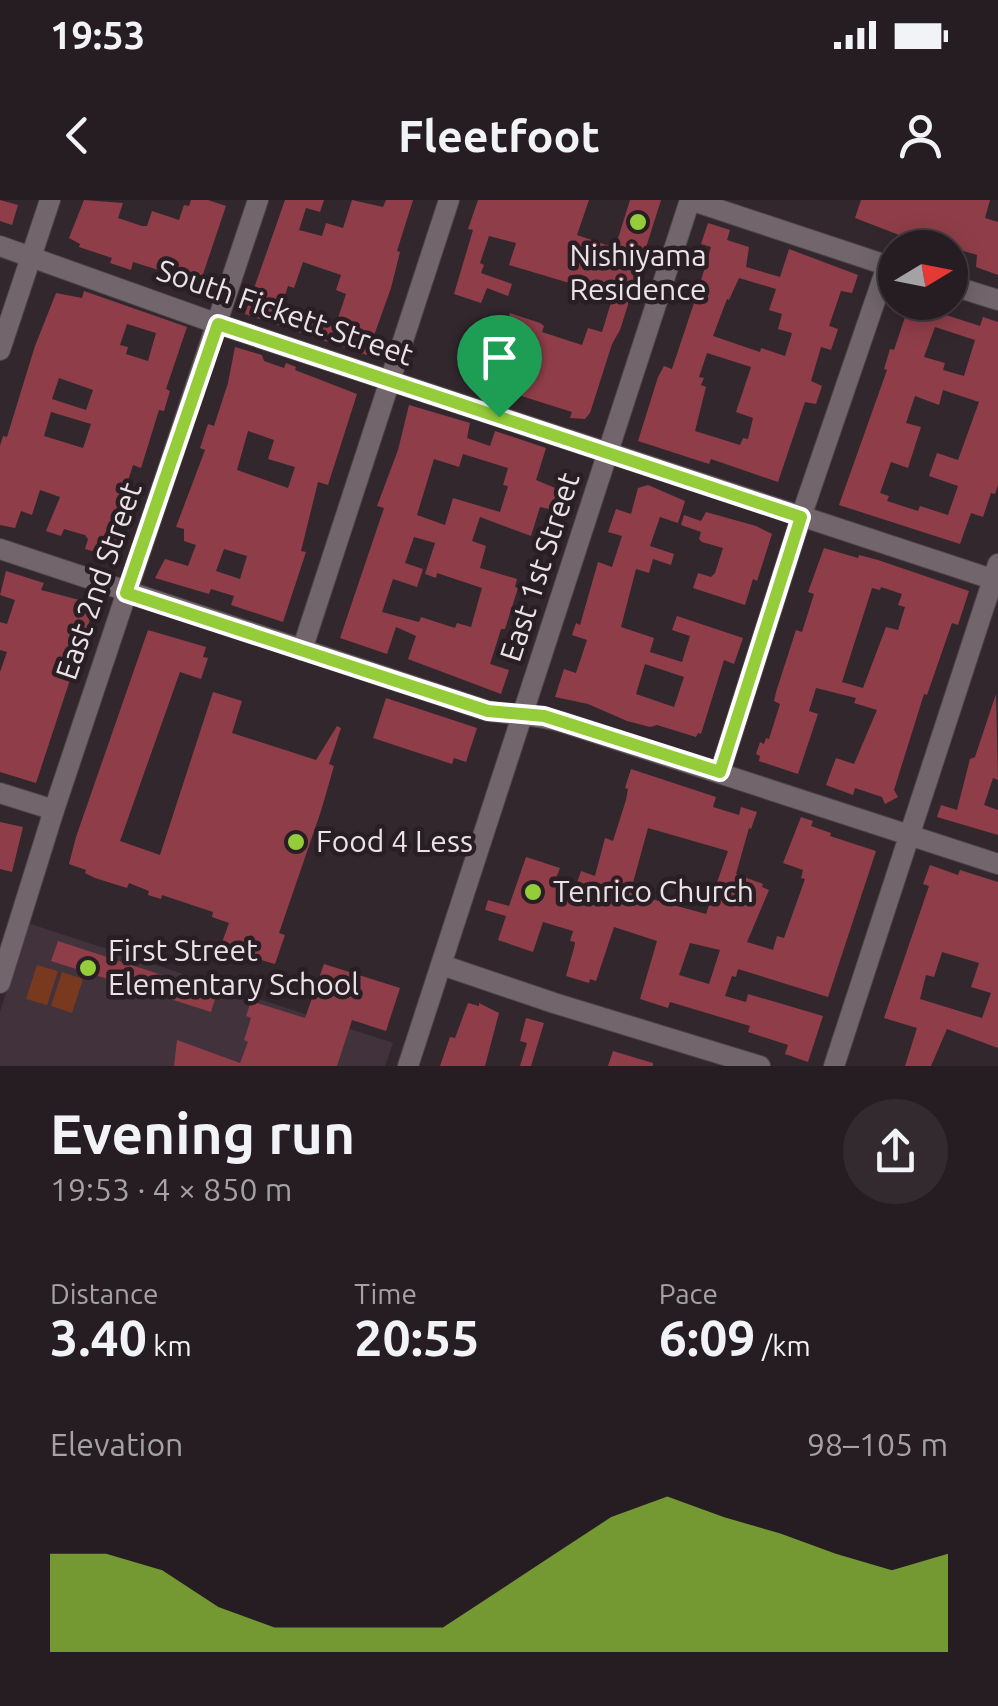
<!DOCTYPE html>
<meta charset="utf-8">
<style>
body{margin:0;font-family:Ubuntu,sans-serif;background:#322a2f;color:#f1f3f6;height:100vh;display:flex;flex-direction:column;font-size:38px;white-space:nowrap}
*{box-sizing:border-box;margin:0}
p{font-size:32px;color:#a4a2a5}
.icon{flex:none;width:55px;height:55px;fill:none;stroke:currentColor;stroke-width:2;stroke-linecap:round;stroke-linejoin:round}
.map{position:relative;height:866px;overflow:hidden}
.panel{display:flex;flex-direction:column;background:#261d22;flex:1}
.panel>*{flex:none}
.needle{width:65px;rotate:80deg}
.buttons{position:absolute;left:878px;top:30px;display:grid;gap:20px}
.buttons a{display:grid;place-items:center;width:90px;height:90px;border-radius:50%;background:#261d22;box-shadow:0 5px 25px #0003,0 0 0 2px #423b40;font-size:50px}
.pin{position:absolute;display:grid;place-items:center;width:85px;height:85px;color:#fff;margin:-102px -42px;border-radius:50% 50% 50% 0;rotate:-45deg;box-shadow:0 0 10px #0007}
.pin .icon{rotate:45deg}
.round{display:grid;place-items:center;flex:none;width:105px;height:105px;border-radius:52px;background:#322a2f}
.head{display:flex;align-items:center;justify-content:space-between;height:170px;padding:0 50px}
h1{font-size:55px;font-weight:700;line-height:75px}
.stats{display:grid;grid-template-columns:repeat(3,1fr);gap:15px;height:170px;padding:10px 50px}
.stats div{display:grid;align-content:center}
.stats b{font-size:50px;font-weight:700}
.stats small{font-size:28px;font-weight:400}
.stats p{font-size:28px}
.chart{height:280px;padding:20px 50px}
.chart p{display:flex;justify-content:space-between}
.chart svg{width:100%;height:180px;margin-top:10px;fill:#95cc3a;opacity:.7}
.status{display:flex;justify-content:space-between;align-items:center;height:70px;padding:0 50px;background:#261d22;direction:ltr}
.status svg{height:28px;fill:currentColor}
header{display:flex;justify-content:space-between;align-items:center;height:130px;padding:0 50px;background:#261d22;font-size:45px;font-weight:700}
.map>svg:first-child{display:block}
.built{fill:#42323b}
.green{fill:#78391e}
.building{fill:#8f3e49;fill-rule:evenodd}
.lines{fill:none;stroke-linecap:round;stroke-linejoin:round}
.minor-casing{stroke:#4c4247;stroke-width:22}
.minor{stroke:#72666c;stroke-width:20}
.route-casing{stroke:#fff;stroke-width:20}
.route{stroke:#95cc3a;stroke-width:12}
.poi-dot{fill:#95cc3a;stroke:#281e23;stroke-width:4}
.labels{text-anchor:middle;stroke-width:9;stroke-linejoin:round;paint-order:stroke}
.poi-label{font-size:30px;fill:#eae2e6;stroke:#281e23;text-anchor:start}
.street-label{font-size:30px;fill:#eae2e6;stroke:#281e23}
</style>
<div class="status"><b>19:53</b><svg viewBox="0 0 49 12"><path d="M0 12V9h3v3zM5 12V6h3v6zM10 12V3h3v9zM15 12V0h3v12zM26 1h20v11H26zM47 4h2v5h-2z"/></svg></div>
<header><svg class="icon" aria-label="back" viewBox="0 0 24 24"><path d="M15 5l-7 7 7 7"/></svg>Fleetfoot<svg class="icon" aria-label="person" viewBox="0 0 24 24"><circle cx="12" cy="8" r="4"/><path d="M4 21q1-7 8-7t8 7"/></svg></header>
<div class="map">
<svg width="998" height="866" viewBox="0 0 998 866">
<rect width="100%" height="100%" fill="#32272d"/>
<path class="built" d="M28,723L393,843L385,866H0V812Z"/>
<g class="green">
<path d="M37,765L58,771L47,805L26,799Z"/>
<path d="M62,772L83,779L72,813L51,806Z"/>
</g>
<g class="building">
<path d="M0,0L18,5L12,25L0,21Z"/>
<path d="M84,0L123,3L118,18L142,26H147L152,11L179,20L184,5L189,6L191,0H208L226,6L200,83L133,62L131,70L110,63L112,58L79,47L80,44L69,38Z"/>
<path d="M285,0H324L320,12L306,8L299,30L322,36L326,23L343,28L352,0L383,7L386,0H413L397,51L400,52L391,88L367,155L245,114ZM303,62L341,75L336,90L346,94L335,127L280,110L288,86L294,88Z"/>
<path d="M478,0H589L577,35L615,48L630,0H661L620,130L612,144L590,213L585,219L570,218L572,212L493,187L506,147L499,145L510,113L540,123L544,126L542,132L582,145L588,128L602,132L613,96L509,65L516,43L489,36L480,63L484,65L481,73L512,84L508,96L487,88L481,103L454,94L473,30L468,29Z"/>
<path d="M861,0H990L985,18L998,22V75L976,67L977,55L940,44L939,48H933L855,18Z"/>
<path d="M708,23L730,30L727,40L749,47L746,67L780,77L789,49L858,75L852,93L841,91L829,126L838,129L831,150L821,147L811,181L822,186L816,204L805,202L778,282L711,259L709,264L638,241L658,177L664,166L672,169L696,97L711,47L701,44ZM739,78L776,89L769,110L782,114L778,129L792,133L785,156L761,148L760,152L713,136L727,99L729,100ZM707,153L751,167L736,212L753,218L748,239L743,238L740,245L695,231L706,187L701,185L704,178L699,177Z"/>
<path d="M84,91L187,127L166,189L170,191L164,211L159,210L141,268L133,265L126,287L134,293L111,362L95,356L96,352L85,349L88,339L85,335L64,329L61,336L46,331L60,297L40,290L32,315L21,311L15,328L0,325V246L3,236L7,237L35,146L56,93L82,98ZM127,124L156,133L148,161L126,154L128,147L120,145ZM59,178L93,190L86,210L52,199ZM51,212L91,224L83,248L44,236Z"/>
<path d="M910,102H936L937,112L980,126L983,117L998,122V285L995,294L991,293L983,317L971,313L960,344L839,305L887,170L884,169L890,149L894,150ZM935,127L975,140L964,176L943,170L945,163L924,157ZM943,190L979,202L958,260L937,253L929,276L958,286L948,315L920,306L918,311L887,301L889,296L880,293L891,262L908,268L921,227L906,223L915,196L939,205Z"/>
<path d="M235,147L262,155L264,161L284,168L286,163L296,167L295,170L357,194L328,285L318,282L301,351L306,352L283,422L231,405L234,396L211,389L209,394L155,378L165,359L188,366L196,345L184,341V329L176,327L205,250L200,248L208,224L214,226L228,183ZM248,231L274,240L268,259L295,267L288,288L237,270ZM224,349L247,356L240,379L216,371Z"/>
<path d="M409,205L470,223L467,238L490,246L495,231L546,248L536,280L560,290L553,310L540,307L531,336L480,317L472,341L486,346L480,368L517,379L515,387L518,388L505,429H501L490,464L509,470L501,494L408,459L416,436L396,427L387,454L340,438L384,308L377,306L398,250ZM463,254L508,268L503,285L508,286L500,312L453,298L445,325L417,315L434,259L459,267ZM414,337L435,343L425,374L436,378L437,373L482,388L471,427L457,423L455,428L421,417L419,422L382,412L393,379L417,387L423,369L405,363Z"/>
<path d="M648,285L685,301L678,323L660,317L650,346L674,354L671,365L653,359L649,373L636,369L621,427L654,438L650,452L682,462L690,436L672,430L677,416L743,438L734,464L724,460L701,534L698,533L696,537L657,525L650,527L627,521L588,504L555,497L564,469L576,473L587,440L572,435L576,423L580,425L598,362L612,367L622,336L608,332L616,309L631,314L638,288ZM645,464L684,477L674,507L636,494Z"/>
<path d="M706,312L756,326L772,334L757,381L753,379L745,405L693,388L698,373L711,377L715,373L723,348L702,342L699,339L701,332L681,325L684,315L701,321Z"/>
<path d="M824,348L858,358L859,355L878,360L969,391L958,425L952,423L927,495L924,494L894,590L898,597L885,604L882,597L855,588L853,595L826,585L836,558L854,564L877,510L854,503L856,498L816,488L809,511L818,514L798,574L759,561L760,556L756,554L760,542L764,544L766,538L769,539L780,504L774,501L776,492L796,430L802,432L814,394L808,392ZM881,387L902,394L898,405L905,407L898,430L886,427L863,488L842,482L872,388L880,390Z"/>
<path d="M6,371L44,383L41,390L95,404L36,583L0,572V472L7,452L0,450V422L7,424L15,400L0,395Z"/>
<path d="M148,430L206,447L203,457L208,458L201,479L180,472L120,641L160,655L213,492L242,501L232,533L316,560L337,526L341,528L329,564L334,566L321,611L279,733L285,735L275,764L220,748L229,723L212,717L213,712L162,695L161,699L148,695L149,691L129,683L127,688L95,678L85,673L86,670L69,664L76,637Z"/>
<path d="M996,494L998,580L993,578L984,605L998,610V635L937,617L941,605L957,610L970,559L975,557Z"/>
<path d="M386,498L477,528L466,562L454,558L452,564L373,538Z"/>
<path d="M631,569L716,597L713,607L739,615L741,607L757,612L751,629L749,628L736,674L763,684L762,687L769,690L747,742L773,750L777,736L784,738L805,679L801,678L803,670L783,663L801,617L813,621L811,626L831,633L830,636L876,651L828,797L738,769L736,777L732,776L725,796L746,802L748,794L823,816L808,862L785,854L788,845L748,832L750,826L670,802L668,808L640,799L657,741L614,727L596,781L590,779L589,783L566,776L574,748L575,742L570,741L573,731L543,722L533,752L498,740L506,716L485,710L488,700L509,706L526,657L560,668L556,678L577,683L581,671L595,676L605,638L613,641L626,600L628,589L625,588ZM648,628L728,651L706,714L648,698V695L631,690ZM690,743L720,750L709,784L679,775Z"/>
<path d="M0,622L23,627L12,672L0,669Z"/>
<path d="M930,665L958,675L960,670L998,682V848L947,829L931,866H905L917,828L884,818L929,686L923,684ZM942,752L979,763L971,787L991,793L982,818L920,799L926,775L934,777Z"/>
<path d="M58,741L217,793L211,812L51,761Z"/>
<path d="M324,764L400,788L386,831L352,820L337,866H174L177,840L240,863L248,842L244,840L251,818L246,816L251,801L305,818Z"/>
<path d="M468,803L479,806V803L499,813L485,866H440L450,837L455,838Z"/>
<path d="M526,818L544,823L531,866H520L527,843L520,841Z"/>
<path d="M613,851L653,863V866H608Z"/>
</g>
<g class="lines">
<g class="minor-casing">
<g id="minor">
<path d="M690,0L895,68"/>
<path d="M0,46L218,124L998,381"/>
<path d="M950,85L998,100"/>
<path d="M0,150L50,0"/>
<path d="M0,349L488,511C514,515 540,515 565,523L998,664"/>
<path d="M302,450L449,0"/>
<path d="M720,572L801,317L887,66"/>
<path d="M0,593L54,610"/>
<path d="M442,765L554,803L760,866"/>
<path d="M0,783L54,610L258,0"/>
<path d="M408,866L690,0"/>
<path d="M834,866L998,364"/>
</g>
</g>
<use href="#minor" class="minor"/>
</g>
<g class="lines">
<g class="route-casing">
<path id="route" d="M218,124L801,317L720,572L544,516L488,511L126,393Z"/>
</g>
<use href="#route" class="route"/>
</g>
<g class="poi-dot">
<circle cx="638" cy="22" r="10"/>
<circle cx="296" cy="642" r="10"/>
<circle cx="533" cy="692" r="10"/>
<circle cx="88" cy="768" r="10"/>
</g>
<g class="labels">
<g class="poi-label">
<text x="638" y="66" text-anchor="middle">Nishiyama<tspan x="638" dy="34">Residence</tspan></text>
<text x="316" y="652">Food 4 Less</text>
<text x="553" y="702">Tenrico Church</text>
<text x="108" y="761">First Street<tspan x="108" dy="34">Elementary School</tspan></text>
</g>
<g class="street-label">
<text transform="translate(285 113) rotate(19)" y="10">South Fickett Street</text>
<text transform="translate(540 367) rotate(-72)" y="10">East 1st Street</text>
<text transform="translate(99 381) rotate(-71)" y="10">East 2nd Street</text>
</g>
</g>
</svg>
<div class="buttons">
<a><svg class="needle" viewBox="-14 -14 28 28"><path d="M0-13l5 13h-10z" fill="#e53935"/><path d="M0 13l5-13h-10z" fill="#a4a2a5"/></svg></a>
</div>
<div class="pin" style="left:499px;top:217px;background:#1e9e55"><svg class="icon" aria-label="arrive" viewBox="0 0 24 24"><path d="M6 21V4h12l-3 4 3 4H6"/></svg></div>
</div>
<section class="panel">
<div class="head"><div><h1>Evening run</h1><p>19:53 · 4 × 850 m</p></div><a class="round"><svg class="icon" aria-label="share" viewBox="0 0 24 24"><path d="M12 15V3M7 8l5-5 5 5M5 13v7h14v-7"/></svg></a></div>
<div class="stats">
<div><p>Distance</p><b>3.40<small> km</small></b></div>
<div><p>Time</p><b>20:55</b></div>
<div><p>Pace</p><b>6:09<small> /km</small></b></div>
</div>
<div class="chart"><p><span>Elevation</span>98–105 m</p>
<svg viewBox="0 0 160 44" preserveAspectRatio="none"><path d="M0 44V20L10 20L20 24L30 33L40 38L50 38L60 38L70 38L80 29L90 20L100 11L110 6L120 11L130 15L140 20L150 24L160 20V44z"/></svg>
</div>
</section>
